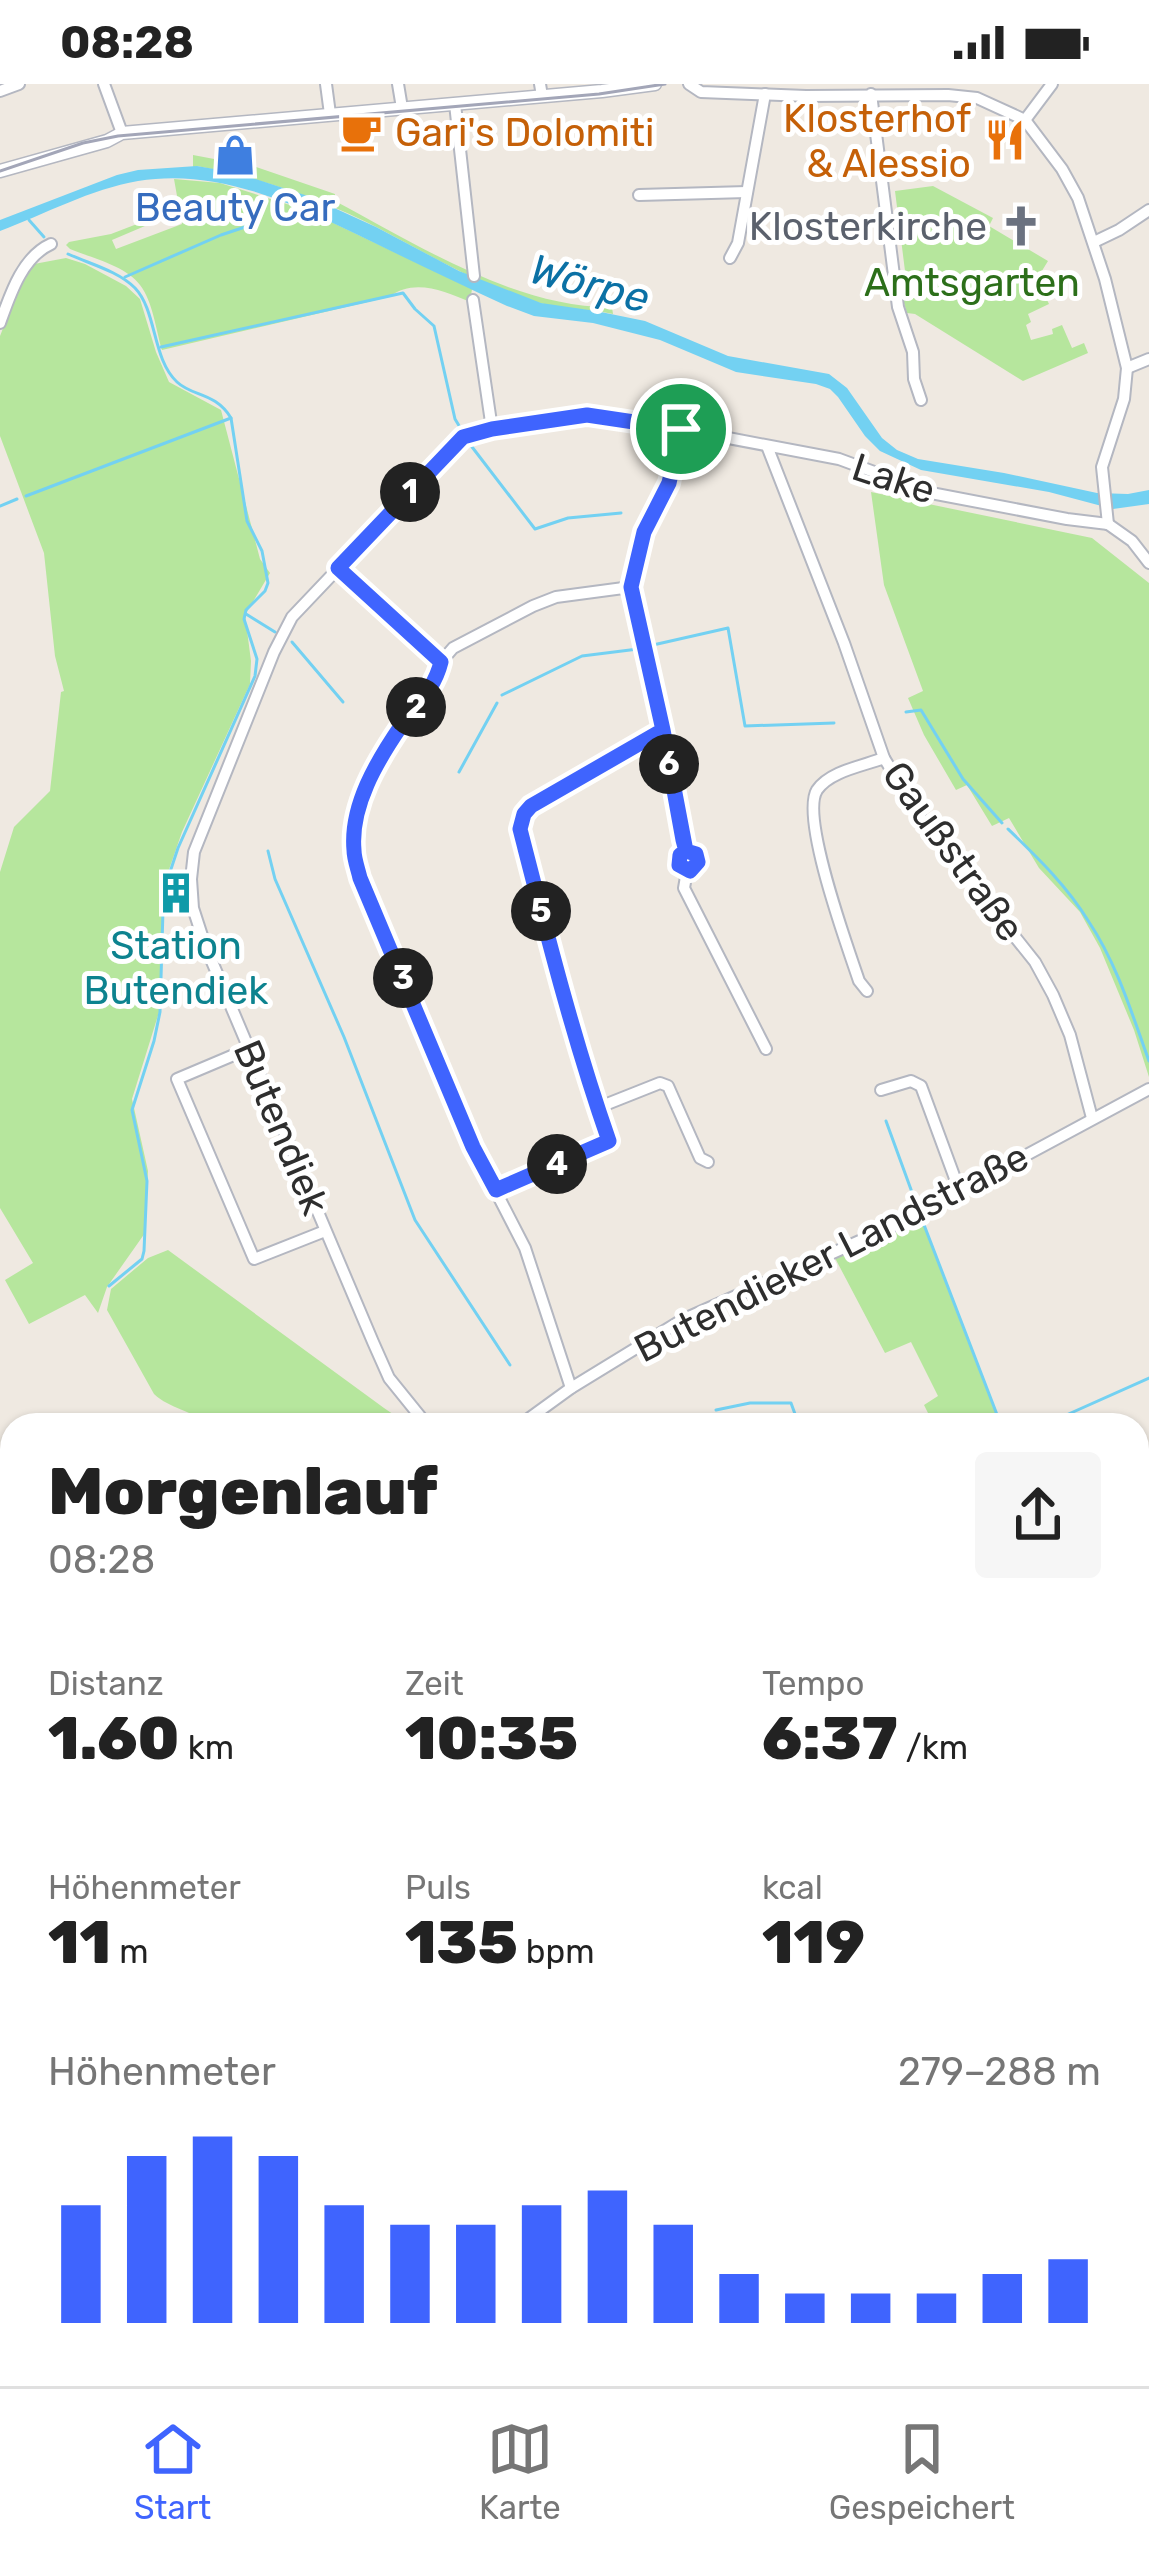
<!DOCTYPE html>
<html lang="de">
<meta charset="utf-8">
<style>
body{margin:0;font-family:Rubik,sans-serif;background:#f6f6f6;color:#222;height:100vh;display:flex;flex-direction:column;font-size:45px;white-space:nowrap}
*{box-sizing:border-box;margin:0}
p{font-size:39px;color:#767676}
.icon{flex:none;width:66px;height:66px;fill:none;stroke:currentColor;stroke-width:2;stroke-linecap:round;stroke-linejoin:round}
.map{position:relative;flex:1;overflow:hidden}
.details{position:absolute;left:0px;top:1329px;width:1149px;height:975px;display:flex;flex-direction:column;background:#fff;border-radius:36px 36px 0 0;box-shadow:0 3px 9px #0004}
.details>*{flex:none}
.pin{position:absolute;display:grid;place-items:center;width:102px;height:102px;color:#fff;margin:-51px;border:6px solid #fff;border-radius:50%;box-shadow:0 3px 12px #0007}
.km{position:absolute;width:60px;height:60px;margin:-30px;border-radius:50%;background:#222;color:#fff;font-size:33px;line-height:60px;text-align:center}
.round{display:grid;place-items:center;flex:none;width:126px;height:126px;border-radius:12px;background:#f6f6f6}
.summary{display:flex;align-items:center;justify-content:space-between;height:204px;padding:0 48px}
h1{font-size:66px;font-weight:800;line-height:90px}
.figures{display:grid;grid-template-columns:repeat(3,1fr);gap:18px;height:204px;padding:12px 48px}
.figures div{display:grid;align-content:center}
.figures b{font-size:60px;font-weight:800}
.figures small{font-size:33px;font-weight:400}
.figures p{font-size:33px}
.chart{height:336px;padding:24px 48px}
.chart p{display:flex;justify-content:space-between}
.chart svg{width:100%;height:216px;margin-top:12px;stroke:#3f64fe;stroke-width:6}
.status{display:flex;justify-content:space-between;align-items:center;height:84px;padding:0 60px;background:#fff;direction:ltr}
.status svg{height:33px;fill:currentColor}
.dock{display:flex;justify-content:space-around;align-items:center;height:168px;border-top:3px solid #e0e0e0;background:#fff;font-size:33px;color:#767676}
.dock a{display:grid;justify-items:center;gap:6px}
.dock .on{color:#3f64fe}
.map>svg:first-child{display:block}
.green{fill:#b6e69d}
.water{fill:#73d1f2}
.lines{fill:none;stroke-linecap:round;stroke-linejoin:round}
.stream{stroke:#73d1f2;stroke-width:3}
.minor-casing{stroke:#b4b7c1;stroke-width:14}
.tertiary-casing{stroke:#b4b7c1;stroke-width:15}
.minor{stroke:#fff;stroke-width:10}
.tertiary{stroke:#fff;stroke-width:12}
.tram{stroke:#a3a6b8;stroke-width:3}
.route-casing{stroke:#fff;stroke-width:24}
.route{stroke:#3f64fe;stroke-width:15}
.labels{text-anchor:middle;stroke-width:10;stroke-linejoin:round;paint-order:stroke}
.food-label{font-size:39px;fill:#c56008;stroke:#fff;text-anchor:end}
.shop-label{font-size:39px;fill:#366cbe;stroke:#fff}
.worship-label{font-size:39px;fill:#5b616d;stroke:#fff;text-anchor:end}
.park-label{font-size:39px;fill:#2c6f1a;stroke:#fff}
.street-label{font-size:39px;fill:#2e2e2e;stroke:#fff}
.culture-label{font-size:39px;fill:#0d838f;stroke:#fff}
.water-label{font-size:42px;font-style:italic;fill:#0b71a5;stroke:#fff}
</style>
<div class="status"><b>08:28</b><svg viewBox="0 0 49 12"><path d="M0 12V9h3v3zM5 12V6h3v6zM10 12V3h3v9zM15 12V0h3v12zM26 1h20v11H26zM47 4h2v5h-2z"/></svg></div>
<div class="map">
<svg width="1149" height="2302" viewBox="0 0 1149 2302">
<rect width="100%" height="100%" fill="#efe9e1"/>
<g class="green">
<path d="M193,71L230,78L248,77L250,81L335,110V117C418,161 516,224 612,223L613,230C589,225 563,225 540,219C483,204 432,172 380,145C322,115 261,94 197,82L193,84Z"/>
<path d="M174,95L220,99L306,126L472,205L470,218C444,207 414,194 389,213L162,266C156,246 153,218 140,201C126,182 92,174 70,165L66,161L69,158L111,150L150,135L152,139L112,156L116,165L182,140Z"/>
<path d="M933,102L993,134L989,142L1048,177L1037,195L1049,220L1028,230L1031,238L1026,241L1031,256L1053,250L1052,245L1062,241L1072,264L1084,259L1088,269L1023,297L915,230L907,229L898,199L906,195L895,107Z"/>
<path d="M66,174L85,180L126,202L140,215L156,268L169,298L221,326L260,475L270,489L245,531L251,577L250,600L182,748L164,800L160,925L132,1015L148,1087L145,1149L107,1203L98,1229L85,1211L29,1240L5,1196L33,1179L0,1124V788L14,743L50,707L61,608L64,607L55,572L44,469L0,352V252L17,209L34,180Z"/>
<path d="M871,408L1092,454L1149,499V993L1134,946L1100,864L1080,828L1039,784L1009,734L992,742L967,701L956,706L924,651L908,614L923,607L884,501Z"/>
<path d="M921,1133L1001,1341H934L924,1321L938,1312L911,1258L885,1269L835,1174Z"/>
<path d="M168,1166L384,1324L409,1341C396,1341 384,1330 371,1341H208C192,1326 170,1325 154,1310L107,1226L111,1205L148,1174Z"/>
<path d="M1149,1510V2031L1137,2029V1515Z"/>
<path d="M0,1530L6,1545L12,1549V2292H1137V2045L1149,2046V2302H0Z"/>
</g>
<path class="water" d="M197,82L237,89L308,112L376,143L459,187L541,219L596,227L645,237L728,272L829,290L847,304L882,354L897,366L918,375L1004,389L1097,409L1128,410L1149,406V420L1113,425L1049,408L921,386L880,367L865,352L838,313L830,305L816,300L736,288L660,256L593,239L534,232L507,222C468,204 430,186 391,167C314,130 228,82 138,97C91,105 45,130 0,147V136L117,91L138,86Z"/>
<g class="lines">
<g class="stream">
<path d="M29,136L44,153"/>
<path d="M68,170C90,180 118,187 135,204C157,227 152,275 177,298C193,313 215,308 231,334L247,437L262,467L268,499L265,507L246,526L244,535L257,575L255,592L178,764L168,794L163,826L160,928L154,957L132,1026L147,1097L144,1167L142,1175L109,1202"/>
<path d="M125,193L221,151L251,141"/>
<path d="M161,263L403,209L415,225L434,242L455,335L461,345"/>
<path d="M469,359L535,445L568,434L621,429"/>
<path d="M26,412L231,334"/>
<path d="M0,422L17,415"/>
<path d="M246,530L275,548"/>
<path d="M292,558L343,618"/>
<path d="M653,561L728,544L745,642L834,639"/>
<path d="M502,611L582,572L638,565"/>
<path d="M906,628L921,626L963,695L1002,739"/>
<path d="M459,688L497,619"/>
<path d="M1008,745C1038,774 1067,802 1089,838C1117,880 1132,930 1149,977"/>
<path d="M268,767L275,795L344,953L415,1136L510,1281"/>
<path d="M886,1037L917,1122"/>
<path d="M921,1133L1001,1341"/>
<path d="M716,1326L750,1319H791L799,1341"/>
<path d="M1044,1341L1149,1294"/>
<path d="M1137,1505L1149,1501"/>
<path d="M0,1551L12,1562"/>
<path d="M0,1919L12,1931"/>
<path d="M1137,2019L1149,2021"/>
<path d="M1137,2048L1149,2049"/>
<path d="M354,2292L364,2302"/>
<path d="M837,2292L840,2302"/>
</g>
<g class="minor-casing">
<g id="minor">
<path d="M104,0L122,49"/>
<path d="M326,0L330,30"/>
<path d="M398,0L402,24"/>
<path d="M540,0L542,12"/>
<path d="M689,0L701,8L806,12L948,11L977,14L1025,36L1062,85L1078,114L1105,195L1127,284L1124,315L1102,383L1108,440"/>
<path d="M0,7L19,0"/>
<path d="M871,10L898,223L913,268L914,295L921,316"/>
<path d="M455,20L474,192"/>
<path d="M1025,36L1052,0"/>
<path d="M639,111L747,108"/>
<path d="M1094,158L1119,146L1149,126"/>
<path d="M730,174L738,159L765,10"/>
<path d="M473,216L492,345"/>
<path d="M0,239C10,211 22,173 51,160"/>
<path d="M1127,284L1149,275"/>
<path d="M767,362L844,559L884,674L922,736L1035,878L1053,911L1070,951L1092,1034"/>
<path d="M1108,440L1132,457L1149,479"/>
<path d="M338,484L441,578C434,606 417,619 401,642C377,677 350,722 354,766C354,775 358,785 360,794L473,1063L525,1164L571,1304"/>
<path d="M441,578L453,564L533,522L556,513L631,503"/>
<path d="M663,646L686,767"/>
<circle cx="688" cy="777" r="10"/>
<path d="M687,787L684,804L766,965"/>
<path d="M867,907L859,897C848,864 800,733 817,706C830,687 863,682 884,674"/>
<path d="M248,965L177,995L254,1175L325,1147"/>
<path d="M881,1006L911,997L921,1002L960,1108"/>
<path d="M597,1024L660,999L668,1002L700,1074L708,1078"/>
<path d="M496,1105L609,1057L578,968L520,744L523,731L531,722L663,646L631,503L644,448L669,399L681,345"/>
<path d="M427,1341L389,1294L373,1258L205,861L193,824L191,795L194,768L274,568L292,533L463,353L492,345L587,331L681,345L839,375L931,409L1067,435L1108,440"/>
<path d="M520,1341L571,1304L682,1236L900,1139L1149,1005"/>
<path d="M0,1436L12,1467"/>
<path d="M0,1762L12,1753"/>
<path d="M1137,2036L1149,2038"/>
</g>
</g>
<g class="tertiary-casing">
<path id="tertiary" d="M0,87L107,57L122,49L602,7L655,0"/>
</g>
<use href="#minor" class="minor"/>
<use href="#tertiary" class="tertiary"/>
<path class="tram" d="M0,87L83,59L118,52L599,10L665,0"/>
</g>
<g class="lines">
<g class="route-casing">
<path id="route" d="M681,345L587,331L492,345L463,353L338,484L441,578C434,606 417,619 401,642C377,677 350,722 354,766C354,775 358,785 360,794L473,1063L496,1106L609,1057C573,954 547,850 520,745L524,730L531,722L663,646L686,767L680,771L679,781L690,787L698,778L696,770L686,767L683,756L663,646L631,503L644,448L669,399L681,345"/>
</g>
<use href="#route" class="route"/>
</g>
<defs>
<g id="cafe-bare" transform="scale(3.24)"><path d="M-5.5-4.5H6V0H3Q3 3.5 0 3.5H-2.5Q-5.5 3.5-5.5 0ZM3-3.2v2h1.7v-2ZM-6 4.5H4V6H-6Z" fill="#e8710a" stroke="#fff" stroke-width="2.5" paint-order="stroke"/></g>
<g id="restaurant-bare" transform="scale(3.24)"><path d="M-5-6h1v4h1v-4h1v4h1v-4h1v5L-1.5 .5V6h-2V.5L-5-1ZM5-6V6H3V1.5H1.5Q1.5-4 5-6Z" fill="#e8710a" stroke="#fff" stroke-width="2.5" paint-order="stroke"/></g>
<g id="shop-bare" transform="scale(3.24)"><path d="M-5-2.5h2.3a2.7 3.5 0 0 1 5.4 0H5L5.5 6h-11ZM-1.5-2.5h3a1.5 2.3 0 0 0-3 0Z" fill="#3f7fe0" stroke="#fff" stroke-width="2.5" paint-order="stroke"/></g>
<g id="church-bare" transform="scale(3.24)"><path d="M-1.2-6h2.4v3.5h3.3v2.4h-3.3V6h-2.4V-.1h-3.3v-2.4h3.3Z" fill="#6b7280" stroke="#fff" stroke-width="2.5" paint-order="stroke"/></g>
<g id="building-bare" transform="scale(3.24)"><path d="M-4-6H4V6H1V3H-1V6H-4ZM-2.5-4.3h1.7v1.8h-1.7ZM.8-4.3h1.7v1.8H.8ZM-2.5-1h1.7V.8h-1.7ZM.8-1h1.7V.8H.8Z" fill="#0f9aa8" stroke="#fff" stroke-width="2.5" paint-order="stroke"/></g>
</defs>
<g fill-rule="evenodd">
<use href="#cafe-bare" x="361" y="48"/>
<use href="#restaurant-bare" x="1005" y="56"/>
<use href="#shop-bare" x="235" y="71"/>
<use href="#church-bare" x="1021" y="142"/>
<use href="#building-bare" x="176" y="809"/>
</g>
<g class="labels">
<g class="food-label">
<text x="971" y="48">Klosterhof<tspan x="971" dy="45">&amp; Alessio</tspan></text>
<text x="395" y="62" text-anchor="start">Gari's Dolomiti</text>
</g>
<g class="shop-label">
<text x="235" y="137">Beauty Car</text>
</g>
<g class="worship-label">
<text x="987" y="156">Klosterkirche</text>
</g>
<g class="park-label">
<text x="972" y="212">Amtsgarten</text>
</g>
<g class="street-label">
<text transform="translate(894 394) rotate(18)" y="14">Lake</text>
<text transform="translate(954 767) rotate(54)" y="14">Gaußstraße</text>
<text transform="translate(282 1043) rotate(67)" y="14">Butendiek</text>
<text transform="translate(831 1168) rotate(-27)" y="14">Butendieker Landstraße</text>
</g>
<g class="culture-label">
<text x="176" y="875">Station<tspan x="176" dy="45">Butendiek</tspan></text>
</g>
<g class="water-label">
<text transform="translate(590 199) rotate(15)" y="15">Wörpe</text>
</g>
</g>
</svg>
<div class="pin" style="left:681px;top:345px;background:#1e9e55"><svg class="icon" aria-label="arrive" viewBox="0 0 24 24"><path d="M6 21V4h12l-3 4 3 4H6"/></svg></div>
<b class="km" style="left:410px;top:408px">1</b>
<b class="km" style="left:416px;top:623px">2</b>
<b class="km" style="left:403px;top:894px">3</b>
<b class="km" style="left:557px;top:1080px">4</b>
<b class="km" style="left:541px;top:827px">5</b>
<b class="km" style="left:669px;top:680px">6</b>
<section class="details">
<div class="summary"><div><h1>Morgenlauf</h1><p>08:28</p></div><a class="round"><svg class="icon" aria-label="share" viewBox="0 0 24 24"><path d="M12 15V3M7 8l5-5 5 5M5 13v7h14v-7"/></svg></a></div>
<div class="figures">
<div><p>Distanz</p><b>1.60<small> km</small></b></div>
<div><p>Zeit</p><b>10:35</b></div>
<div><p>Tempo</p><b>6:37<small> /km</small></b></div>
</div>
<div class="figures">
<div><p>Höhenmeter</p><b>11<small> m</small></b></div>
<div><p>Puls</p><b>135<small> bpm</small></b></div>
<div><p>kcal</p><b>119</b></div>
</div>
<div class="chart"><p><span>Höhenmeter</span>279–288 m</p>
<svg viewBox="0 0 160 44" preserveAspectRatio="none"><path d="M5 44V20M15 44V10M25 44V6M35 44V10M45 44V20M55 44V24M65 44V24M75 44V20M85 44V17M95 44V24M105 44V34M115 44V38M125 44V38M135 44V38M145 44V34M155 44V31"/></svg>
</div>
</section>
</div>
<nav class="dock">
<a class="on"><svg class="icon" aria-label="home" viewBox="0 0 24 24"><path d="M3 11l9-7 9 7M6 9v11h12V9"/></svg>Start</a>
<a><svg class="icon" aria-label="map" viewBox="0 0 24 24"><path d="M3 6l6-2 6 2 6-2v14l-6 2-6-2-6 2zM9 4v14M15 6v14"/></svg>Karte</a>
<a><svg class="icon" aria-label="saved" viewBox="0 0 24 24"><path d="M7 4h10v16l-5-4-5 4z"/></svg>Gespeichert</a>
</nav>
